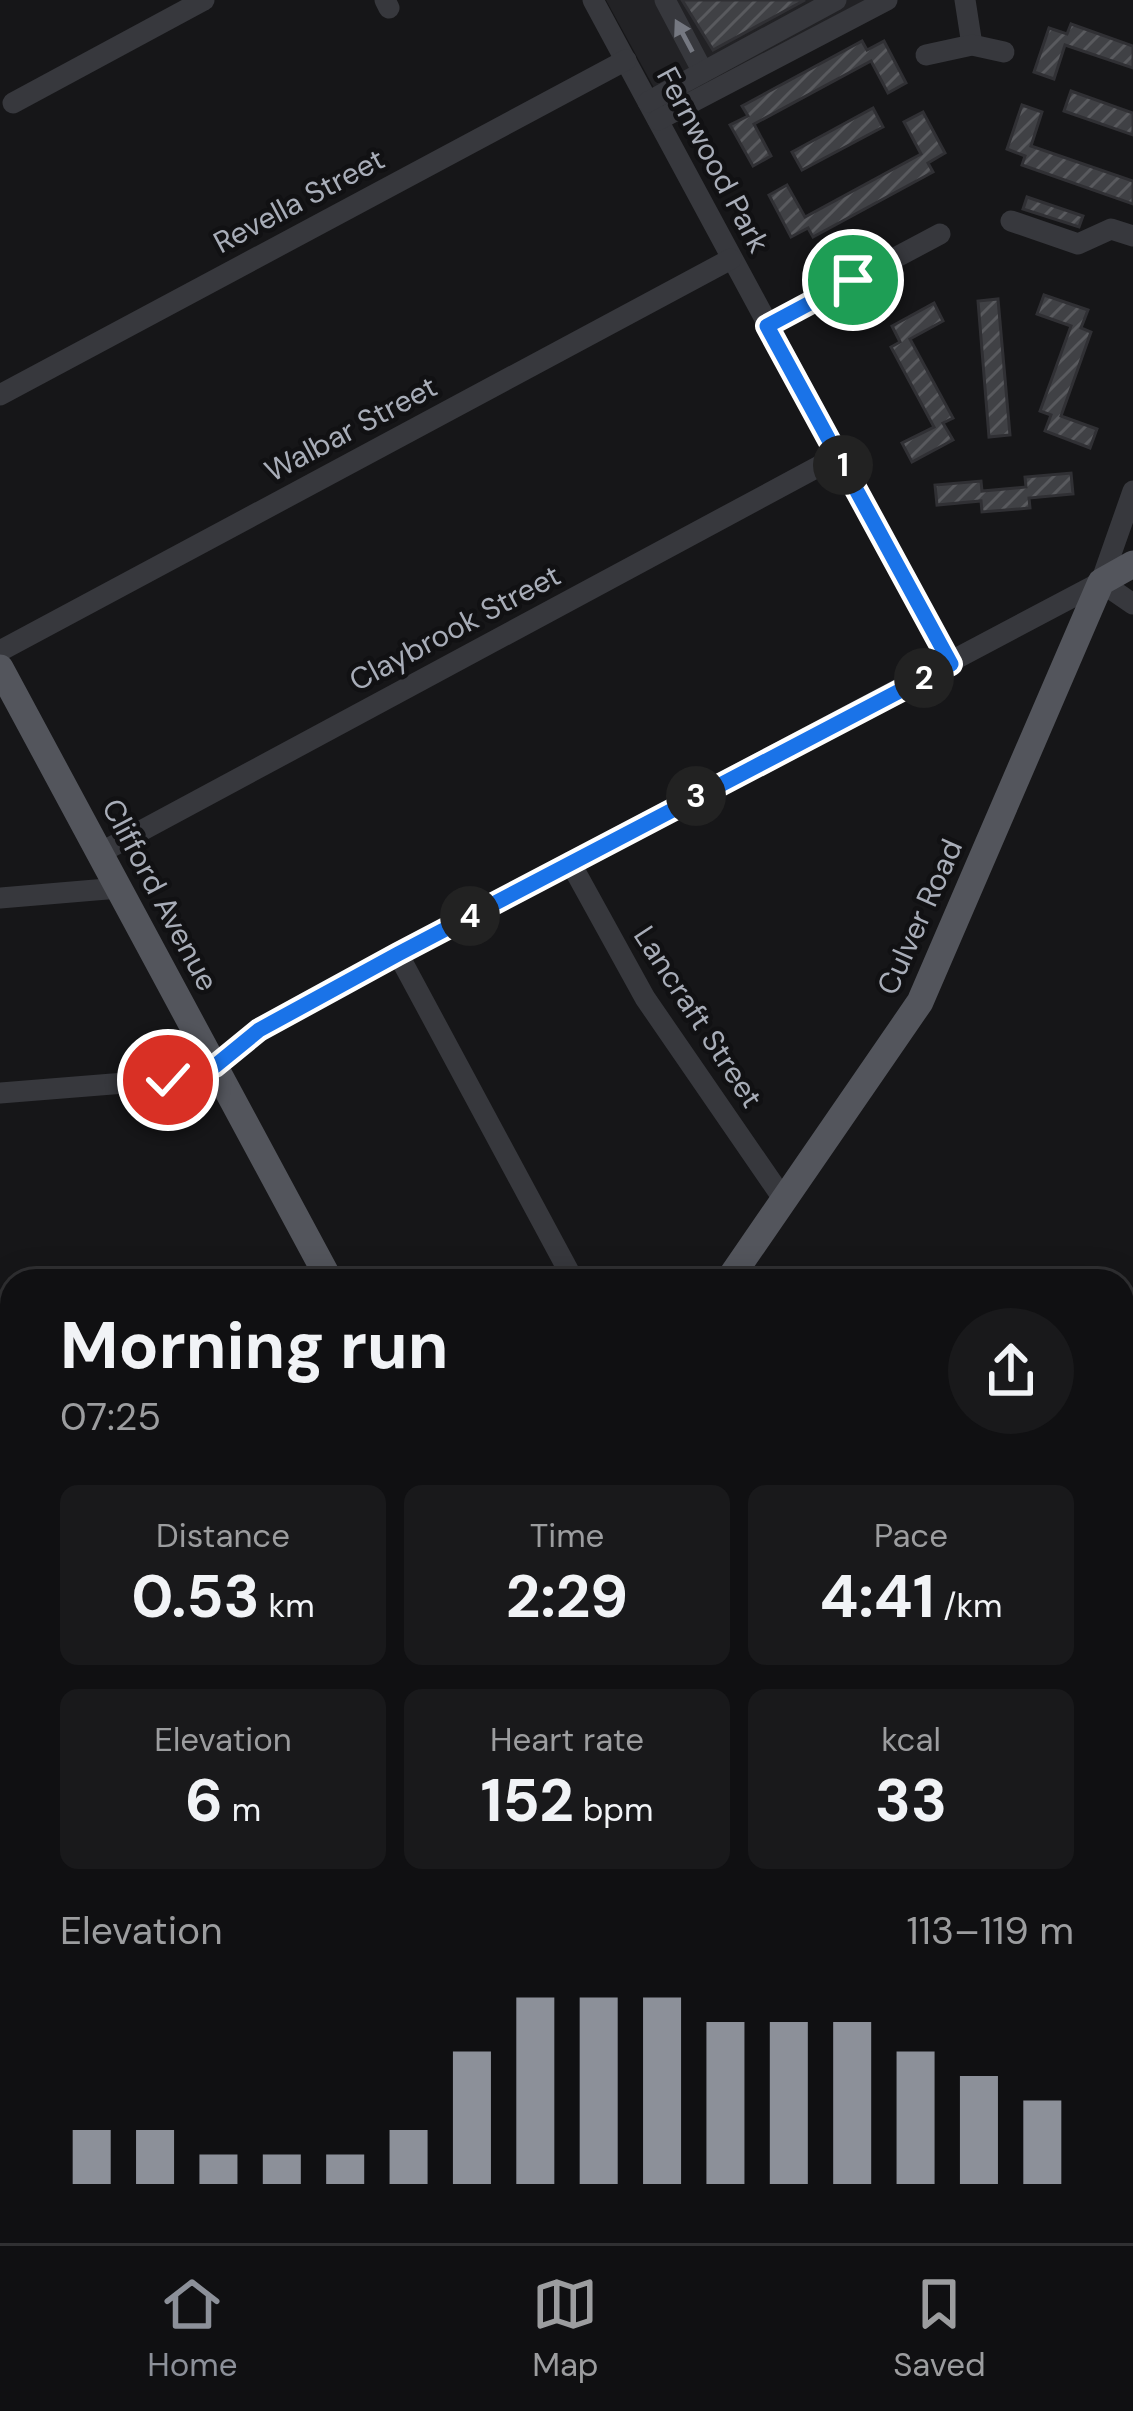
<!DOCTYPE html>
<meta charset="utf-8">
<style>
body{margin:0;font-family:"DM Sans",sans-serif;background:#19191b;color:#f1f3f6;height:100vh;display:flex;flex-direction:column;font-size:45px;white-space:nowrap}
*{box-sizing:border-box;margin:0}
p{font-size:39px;color:#9c9d9f}
.icon{flex:none;width:66px;height:66px;fill:none;stroke:currentColor;stroke-width:2;stroke-linecap:round;stroke-linejoin:round}
.map{position:relative;flex:1;overflow:hidden}
.sheet{position:absolute;left:0px;top:1269px;width:1134px;height:975px;display:flex;flex-direction:column;background:#101012;border-radius:36px 36px 0 0;box-shadow:0 6px 30px #0003,0 0 0 3px #303032}
.sheet>*{flex:none}
.pin{position:absolute;display:grid;place-items:center;width:102px;height:102px;color:#fff;margin:-51px;border:6px solid #fff;border-radius:50%;box-shadow:0 3px 12px #0007}
.km{position:absolute;width:60px;height:60px;margin:-30px;border-radius:50%;background:#222;color:#fff;font-size:33px;line-height:60px;text-align:center}
.round{display:grid;place-items:center;flex:none;width:126px;height:126px;border-radius:63px;background:#19191b}
.overview{display:flex;align-items:center;justify-content:space-between;height:204px;padding:0 60px}
h1{font-size:66px;font-weight:700;line-height:90px}
.stats{display:grid;grid-template-columns:repeat(3,1fr);gap:18px;height:204px;padding:12px 60px}
.stats div{display:grid;align-content:center;border-radius:18px;background:#19191b;text-align:center}
.stats b{font-size:60px;font-weight:700}
.stats small{font-size:33px;font-weight:400}
.stats p{font-size:33px}
.chart{height:336px;padding:24px 60px}
.chart p{display:flex;justify-content:space-between}
.chart svg{width:100%;height:216px;margin-top:12px;stroke:#8c9099;stroke-width:6}
.tabs{display:flex;justify-content:space-around;align-items:center;height:168px;border-top:3px solid #303032;background:#101012;font-size:33px;color:#9c9d9f}
.tabs a{display:grid;justify-items:center;gap:6px}
.tabs .active{color:#8c9099}
.map>svg:first-child{display:block}
.built{fill:#222225}
.building{fill:url(#building-hatch);stroke:#303034;stroke-width:3}
.lines{fill:none;stroke-linecap:round;stroke-linejoin:round}
.minor{stroke:#37383d;stroke-width:21}
.major{stroke:#53555c;stroke-width:27}
.oneway{fill:#757881}
.route-casing{stroke:#fff;stroke-width:24}
.route{stroke:#1a73e8;stroke-width:15}
.labels{text-anchor:middle;stroke-width:9;stroke-linejoin:round;paint-order:stroke}
.street-label{font-size:30px;fill:#a8adb8;stroke:#111113}
</style>
<div class="map">
<svg width="1133" height="2243" viewBox="0 0 1133 2243">
<defs>
<pattern id="building-hatch" width="6" height="6" patternUnits="userSpaceOnUse" patternTransform="scale(3)"><rect width="6" height="6" fill="#404145"/><path d="M-1 1l2-2M0 6l6-6M5 7l2-2" fill="none" stroke="#595a5e"/></pattern>
</defs>
<rect width="100%" height="100%" fill="#161618"/>
<path class="built" d="M606,0H865L665,108Z"/>
<g class="building">
<path d="M682,0H805L713,50Z"/>
<path d="M1071,24L1133,46V68L1065,45L1054,79L1034,72L1049,28L1067,34Z"/>
<path d="M862,41L867,50L884,41L906,83L888,93L871,61L754,124L771,156L753,166L730,125L748,116L742,106Z"/>
<path d="M1071,91L1133,113V135L1064,111Z"/>
<path d="M1022,105L1042,112L1031,146L1133,181V204L1022,165L1025,156L1007,149Z"/>
<path d="M873,108L883,127L802,170L792,152Z"/>
<path d="M923,112L945,153L928,163L933,172L813,237L808,228L791,237L769,195L787,185L805,217L921,154L904,122Z"/>
<path d="M1027,197L1083,216L1079,227L1023,209Z"/>
<path d="M1044,295L1088,310L1081,328L1091,332L1061,416L1097,429L1090,448L1045,431L1051,415L1040,411L1071,326L1037,314Z"/>
<path d="M998,299L1010,435L989,437L978,301Z"/>
<path d="M934,303L943,321L910,339L953,418L943,423L953,440L912,462L902,443L934,427L891,347L900,342L892,326Z"/>
<path d="M1071,473L1073,494L1029,498L1030,508L982,512L981,501L937,505L935,485L981,481L982,491L1026,487L1025,477Z"/>
</g>
<g class="lines">
<g class="minor">
<path d="M385,0L389,8"/>
<path d="M593,0L951,664"/>
<path d="M665,0L703,72"/>
<path d="M965,0L972,45"/>
<path d="M926,55L972,45L1004,52"/>
<path d="M648,102L836,0"/>
<path d="M13,103L204,0"/>
<path d="M658,120L887,0"/>
<path d="M1011,221L1078,244L1111,229L1133,236"/>
<path d="M767,326L940,234"/>
<path d="M0,395L626,60"/>
<path d="M1101,582L1133,491"/>
<path d="M1101,582L1133,604"/>
<path d="M0,651L731,259"/>
<path d="M100,853L838,456"/>
<path d="M570,862L645,998L784,1200"/>
<path d="M0,898L119,888"/>
<path d="M398,954L574,1281"/>
<path d="M0,1093L187,1078L215,1066L259,1030L398,954L1101,582"/>
<path d="M0,1334L12,1333"/>
<path d="M1122,1342L1133,1326"/>
<path d="M1122,1599L1133,1602"/>
<path d="M0,1987L12,1986"/>
<path d="M1122,1998L1133,2018"/>
<path d="M0,2168L12,2190"/>
<path d="M35,2232L41,2243"/>
</g>
<g class="major">
<path d="M0,668L330,1281"/>
<path d="M728,1281L920,1002L1101,582L1133,564"/>
<path d="M0,1658L12,1657"/>
<path d="M849,2232L855,2243"/>
</g>
</g>
<defs><path id="oneway-solid" d="M-6-.8H1V-3.2L6.5 0L1 3.2V.8H-6Z" transform="scale(3)"/></defs>
<use class="oneway" href="#oneway-solid" transform="translate(684 36) rotate(-118)"/>
<g class="lines">
<g class="route-casing">
<path id="route" d="M168,1080L187,1078L215,1066L259,1030L398,954L951,664L767,326L853,280"/>
</g>
<use href="#route" class="route"/>
</g>
<g class="labels">
<g class="street-label">
<text transform="translate(713 160) rotate(62)" y="10">Fernwood Park</text>
<text transform="translate(299 201) rotate(-28)" y="10">Revella Street</text>
<text transform="translate(351 429) rotate(-28)" y="10">Walbar Street</text>
<text transform="translate(455 628) rotate(-28)" y="10">Claybrook Street</text>
<text transform="translate(160 895) rotate(62)" y="10">Clifford Avenue</text>
<text transform="translate(920 917) rotate(-66)" y="10">Culver Road</text>
<text transform="translate(698 1017) rotate(57)" y="10">Lancraft Street</text>
</g>
</g>
</svg>
<div class="pin" style="left:853px;top:280px;background:#1e9e55"><svg class="icon" aria-label="arrive" viewBox="0 0 24 24"><path d="M6 21V4h12l-3 4 3 4H6"/></svg></div>
<div class="pin" style="left:168px;top:1080px;background:#d93025"><svg class="icon" aria-label="check" viewBox="0 0 24 24"><path d="M5 12l5 5 9-10"/></svg></div>
<b class="km" style="left:843px;top:465px">1</b>
<b class="km" style="left:924px;top:678px">2</b>
<b class="km" style="left:696px;top:796px">3</b>
<b class="km" style="left:470px;top:916px">4</b>
<section class="sheet">
<div class="overview"><div><h1>Morning run</h1><p>07:25</p></div><a class="round"><svg class="icon" aria-label="share" viewBox="0 0 24 24"><path d="M12 15V3M7 8l5-5 5 5M5 13v7h14v-7"/></svg></a></div>
<div class="stats">
<div><p>Distance</p><b>0.53<small> km</small></b></div>
<div><p>Time</p><b>2:29</b></div>
<div><p>Pace</p><b>4:41<small> /km</small></b></div>
</div>
<div class="stats">
<div><p>Elevation</p><b>6<small> m</small></b></div>
<div><p>Heart rate</p><b>152<small> bpm</small></b></div>
<div><p>kcal</p><b>33</b></div>
</div>
<div class="chart"><p><span>Elevation</span>113–119 m</p>
<svg viewBox="0 0 160 44" preserveAspectRatio="none"><path d="M5 44V33M15 44V33M25 44V38M35 44V38M45 44V38M55 44V33M65 44V17M75 44V6M85 44V6M95 44V6M105 44V11M115 44V11M125 44V11M135 44V17M145 44V22M155 44V27"/></svg>
</div>
</section>
</div>
<nav class="tabs">
<a class="active"><svg class="icon" aria-label="home" viewBox="0 0 24 24"><path d="M3 11l9-7 9 7M6 9v11h12V9"/></svg>Home</a>
<a><svg class="icon" aria-label="map" viewBox="0 0 24 24"><path d="M3 6l6-2 6 2 6-2v14l-6 2-6-2-6 2zM9 4v14M15 6v14"/></svg>Map</a>
<a><svg class="icon" aria-label="saved" viewBox="0 0 24 24"><path d="M7 4h10v16l-5-4-5 4z"/></svg>Saved</a>
</nav>
